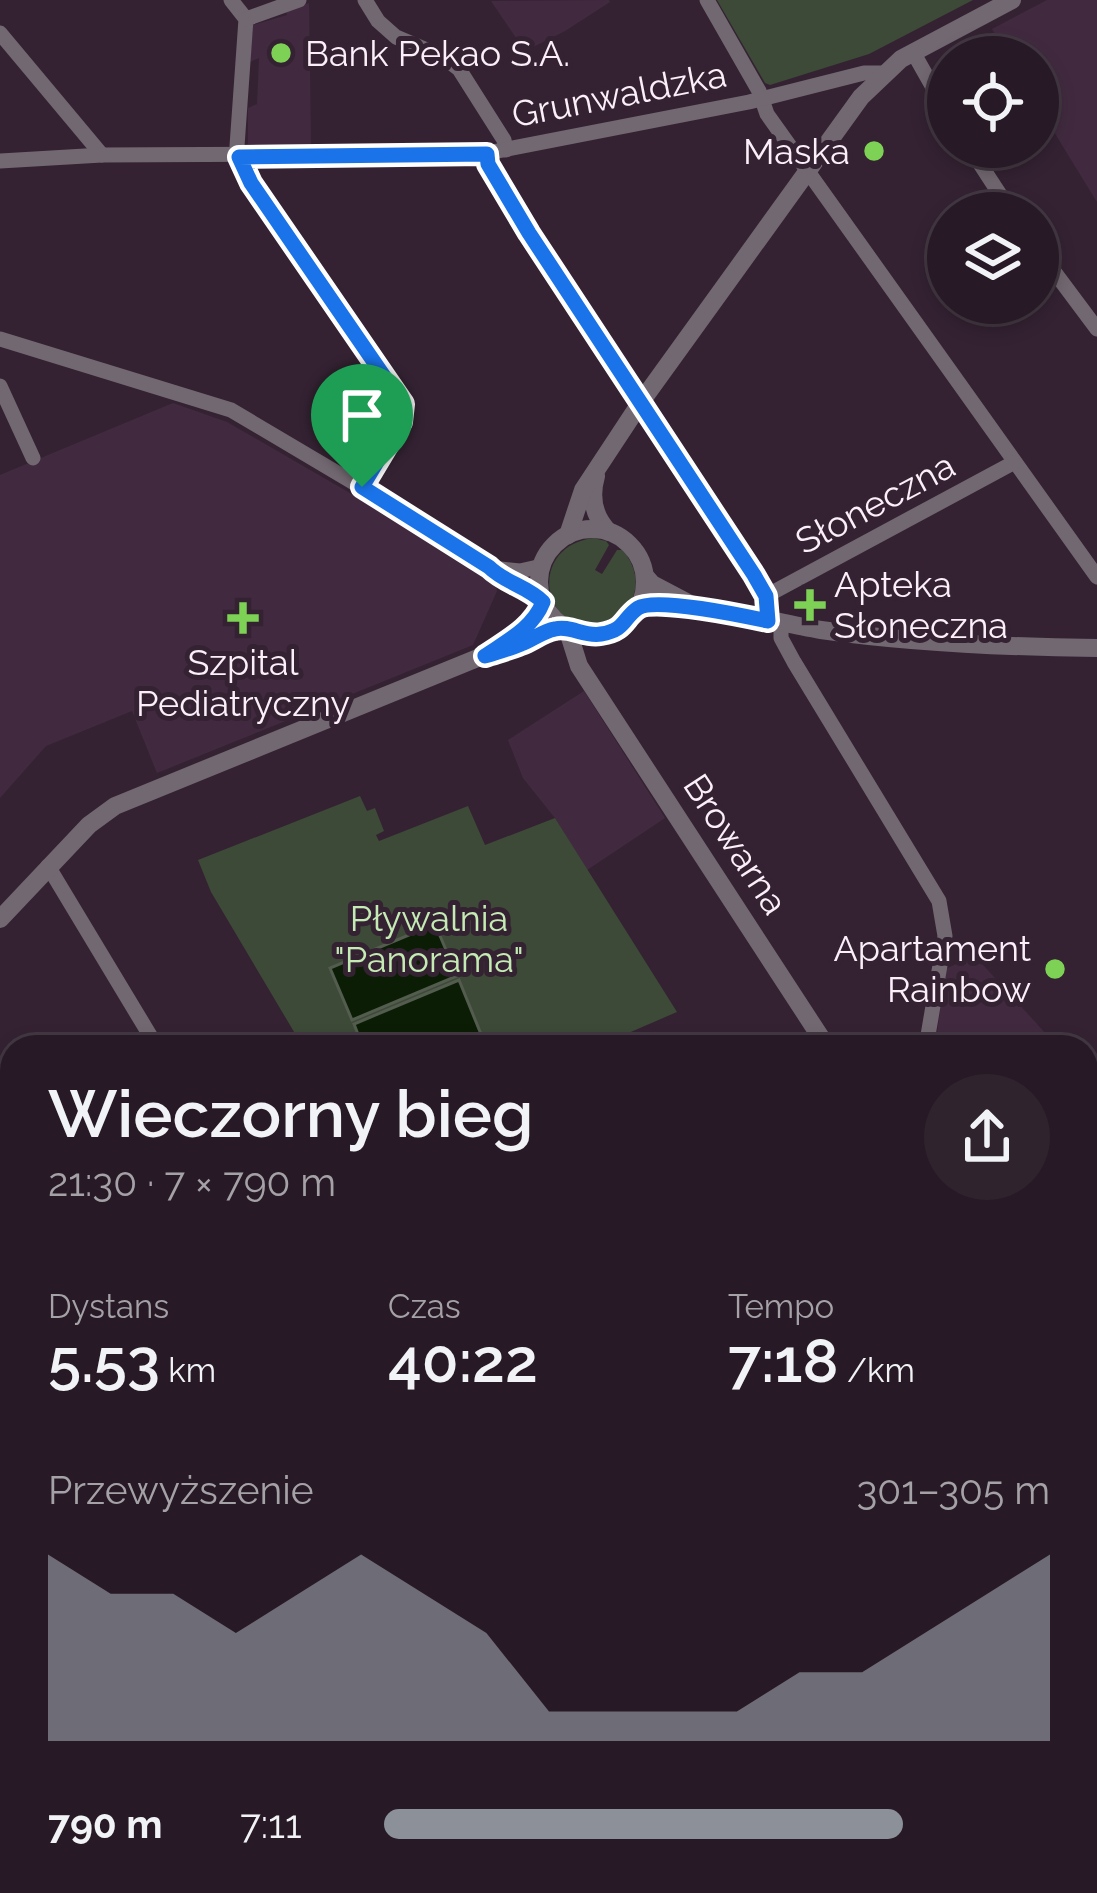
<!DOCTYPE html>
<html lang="pl">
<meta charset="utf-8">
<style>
body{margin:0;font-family:Raleway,sans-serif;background:#2f232e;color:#f1f3f6;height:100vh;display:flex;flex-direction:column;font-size:45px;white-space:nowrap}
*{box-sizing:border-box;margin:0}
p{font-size:39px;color:#a4a1a7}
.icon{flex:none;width:66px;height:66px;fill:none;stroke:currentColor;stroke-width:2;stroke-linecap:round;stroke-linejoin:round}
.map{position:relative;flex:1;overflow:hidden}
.drawer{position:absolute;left:0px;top:1035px;width:1098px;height:858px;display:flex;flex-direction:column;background:#271a26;border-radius:36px 36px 0 0;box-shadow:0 6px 18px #0003,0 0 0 3px #433843}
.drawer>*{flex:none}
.controls{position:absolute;left:927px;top:36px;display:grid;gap:24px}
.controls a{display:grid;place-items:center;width:132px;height:132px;border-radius:50%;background:#271a26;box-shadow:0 6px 18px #0003,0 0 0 3px #433843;font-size:60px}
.pin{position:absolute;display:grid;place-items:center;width:102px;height:102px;color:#fff;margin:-123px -51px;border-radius:50% 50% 50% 0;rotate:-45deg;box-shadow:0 0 12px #0007}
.pin .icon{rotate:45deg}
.round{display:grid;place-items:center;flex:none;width:126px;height:126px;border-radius:63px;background:#2f232e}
.summary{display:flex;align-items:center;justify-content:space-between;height:204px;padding:0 48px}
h1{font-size:66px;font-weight:600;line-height:90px}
.stats{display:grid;grid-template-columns:repeat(3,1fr);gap:18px;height:204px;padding:12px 48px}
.stats div{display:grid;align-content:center}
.stats b{font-size:60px;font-weight:600}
.stats small{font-size:33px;font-weight:400}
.stats p{font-size:33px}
.chart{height:336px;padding:24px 48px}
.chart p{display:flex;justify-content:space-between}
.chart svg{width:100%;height:216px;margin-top:12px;fill:#8c9099;opacity:.7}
ul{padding:0 48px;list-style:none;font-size:39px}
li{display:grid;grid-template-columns:192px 144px 1fr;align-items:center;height:90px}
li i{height:30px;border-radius:15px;background:#8c9099}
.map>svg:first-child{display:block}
.built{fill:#412a3f}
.green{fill:#3d4a38}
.water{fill:#0b1d04;stroke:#535c4e;stroke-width:3}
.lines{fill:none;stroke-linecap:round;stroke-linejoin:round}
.stream{stroke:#535c4e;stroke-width:4.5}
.minor{stroke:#726871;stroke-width:15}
.tertiary{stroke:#726871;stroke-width:18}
.route-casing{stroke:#fff;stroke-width:24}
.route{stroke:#1a73e8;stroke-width:15}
.poi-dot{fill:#7dd154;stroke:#342232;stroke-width:4.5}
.labels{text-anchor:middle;stroke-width:10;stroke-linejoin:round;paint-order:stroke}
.poi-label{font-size:36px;fill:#fbeff9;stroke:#342232;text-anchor:start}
.street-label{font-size:36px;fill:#fbeff9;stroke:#342232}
.park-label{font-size:36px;fill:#c5ebb5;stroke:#342232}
</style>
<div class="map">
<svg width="1097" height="1893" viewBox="0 0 1097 1893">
<rect width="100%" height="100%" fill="#342232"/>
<g class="built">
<path d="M609,0L610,2L565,31L525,51L491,1Z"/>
<path d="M1047,0H1097V202L1038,106V57H1008L992,29Z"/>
<path d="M309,3L311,144H248V108L257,104L259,58L250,62L253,25L287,15L286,11Z"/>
<path d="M173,403L227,422L355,496L496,586L497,591L473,645L157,773L132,711L46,746L0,798V475Z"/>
<path d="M584,691L665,818L587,870L555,818L523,778L508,740Z"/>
<path d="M974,955L1058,1047H935L946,969Z"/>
</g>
<g class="green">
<path d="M717,0H973L869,54L770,85L765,83Z"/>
<path d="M593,538L606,541L609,545L595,570L602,574L617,550H623C635,566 641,584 630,603C624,614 612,623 600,625C541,634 527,547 593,538Z"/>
<path d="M360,796L367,811L375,808L384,831L376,835L379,841L468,806L485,845L555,818L677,1012L596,1047H303L211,892L198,860Z"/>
<path d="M1086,1526L1097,1530V1739L1086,1738Z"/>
<path d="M12,1569V1698L0,1714V1708L5,1704L0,1690V1574Z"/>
<path d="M611,1881H787L769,1893H617Z"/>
</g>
<g class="water">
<path d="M435,924L457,976L352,1020L330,968Z"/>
<path d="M459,980L485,1044L477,1047H363L354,1024Z"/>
</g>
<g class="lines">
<path class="stream" d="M1086,1696L1097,1697"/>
<g class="minor">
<path d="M231,0L246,19L237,146L239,157L251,183L402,403L401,422L361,487"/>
<path d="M365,0L378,21L396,37L443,57L459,69L504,140L506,150"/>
<path d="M707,0L759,91L767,114L1097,577"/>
<path d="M246,19L299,0"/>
<path d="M0,33L102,155"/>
<path d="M913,52L948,114"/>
<path d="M969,147L1012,213"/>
<path d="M487,153L488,164L529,233L753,575L766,596L768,621"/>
<path d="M0,161L102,155L487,153L749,102L864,73H885"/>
<path d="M1038,250L1097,329"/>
<path d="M0,339L231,410L361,487L489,567C505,583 527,586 543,602"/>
<path d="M0,386L33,458"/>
<path d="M492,568L520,571L542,566"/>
<path d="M766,596L1013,463"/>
<path d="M781,623V638L794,662L939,901L945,936L926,1047"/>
<path d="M48,866L157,1047"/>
<path d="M0,1189L12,1205"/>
<path d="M1086,1466L1097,1469"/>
<path d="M0,1827L12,1821"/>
<path d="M436,1881L441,1893"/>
<path d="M887,1881L891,1893"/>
<path d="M1038,1881L1097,1886"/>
</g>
<g class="tertiary">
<path d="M596,476C590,497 593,516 609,532"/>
<circle cx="592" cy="582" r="53"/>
<path d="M568,535L583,490L641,402L861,97L901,59L1012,0"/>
<path d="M645,576L652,584L690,604"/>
<path d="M638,608C688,596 769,622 821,630C913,643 1004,647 1097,648"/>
<path d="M567,628L579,666L827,1047"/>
<path d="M504,643C520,632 537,621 543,602"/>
<path d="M0,919L89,825L115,806L485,655C510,649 544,629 567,628"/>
<path d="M1086,1147L1097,1144"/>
<path d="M0,1563L12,1558"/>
</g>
</g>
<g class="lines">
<g class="route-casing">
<path id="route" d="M487,154L488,164L529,233L754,575L766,596L768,621C745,616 655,597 638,608C623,618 626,630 601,634C584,637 570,625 555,629C543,631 532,640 521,644C509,649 497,652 485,656C507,641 533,628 543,602C527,586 505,583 489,567L362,487L401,422L403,404L251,183L239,157Z"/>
</g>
<use href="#route" class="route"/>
</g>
<g class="poi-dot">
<circle cx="281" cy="53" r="12"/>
<circle cx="874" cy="151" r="12"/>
<path d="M804 587h12v12h12v12h-12v12h-12v-12h-12v-12h12z"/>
<path d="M237 600h12v12h12v12h-12v12h-12v-12h-12v-12h12z"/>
<circle cx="1055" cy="969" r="12"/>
</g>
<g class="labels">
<g class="poi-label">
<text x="305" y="66">Bank Pekao S.A.</text>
<text x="850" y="164" text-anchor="end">Maska</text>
<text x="834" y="597">Apteka<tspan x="834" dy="41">Słoneczna</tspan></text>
<text x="243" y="675" text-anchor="middle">Szpital<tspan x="243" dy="41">Pediatryczny</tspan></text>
<text x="1031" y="961" text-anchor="end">Apartament<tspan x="1031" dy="41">Rainbow</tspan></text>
</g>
<g class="street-label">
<text transform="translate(619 94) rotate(-11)" y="13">Grunwaldzka</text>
<text transform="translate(875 503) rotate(-28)" y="13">Słoneczna</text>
<text transform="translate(736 844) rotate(57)" y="13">Browarna</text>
</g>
<g class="park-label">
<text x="429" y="931">Pływalnia<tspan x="429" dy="41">"Panorama"</tspan></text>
</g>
</g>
</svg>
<div class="controls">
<a><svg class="icon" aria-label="locate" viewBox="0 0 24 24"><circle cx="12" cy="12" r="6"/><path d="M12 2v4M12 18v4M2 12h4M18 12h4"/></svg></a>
<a><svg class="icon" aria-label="layers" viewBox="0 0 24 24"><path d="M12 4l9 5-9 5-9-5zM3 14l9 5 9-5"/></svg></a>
</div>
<div class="pin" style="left:362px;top:487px;background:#1e9e55"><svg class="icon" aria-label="arrive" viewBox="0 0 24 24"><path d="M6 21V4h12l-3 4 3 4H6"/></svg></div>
<section class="drawer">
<div class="summary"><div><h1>Wieczorny bieg</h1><p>21:30 · 7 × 790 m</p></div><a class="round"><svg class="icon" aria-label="share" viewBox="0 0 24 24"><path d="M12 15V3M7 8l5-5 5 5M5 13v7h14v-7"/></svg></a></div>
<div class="stats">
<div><p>Dystans</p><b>5.53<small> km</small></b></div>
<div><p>Czas</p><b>40:22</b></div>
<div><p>Tempo</p><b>7:18<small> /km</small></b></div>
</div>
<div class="chart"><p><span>Przewyższenie</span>301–305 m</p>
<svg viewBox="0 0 160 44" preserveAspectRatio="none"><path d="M0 44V6L10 14L20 14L30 22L40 14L50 6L60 14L70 22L80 38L90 38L100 38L110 38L120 30L130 30L140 22L150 14L160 6V44z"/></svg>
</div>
<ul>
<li><b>790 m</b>7:11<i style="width:78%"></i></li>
</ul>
</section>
</div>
